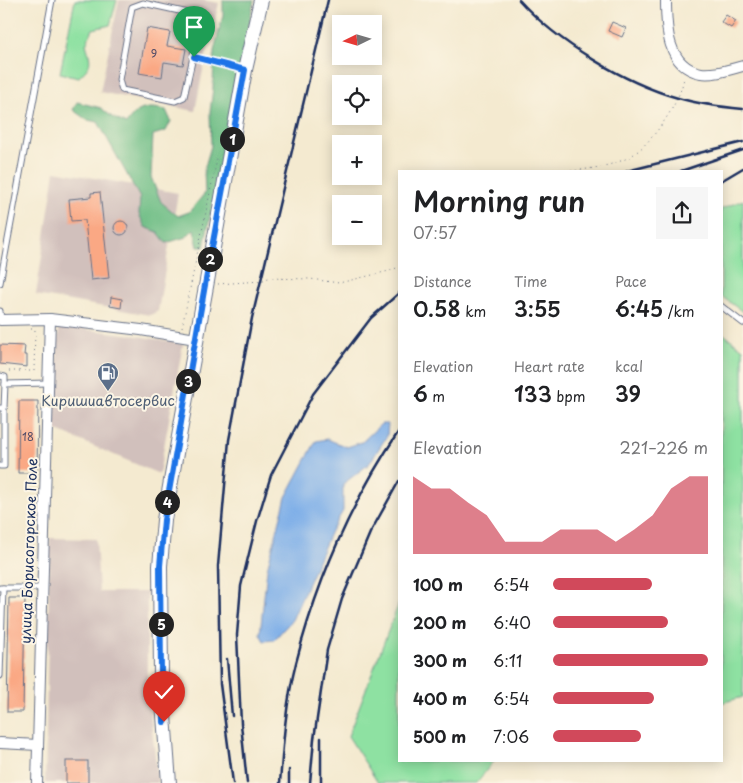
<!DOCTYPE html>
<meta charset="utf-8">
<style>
body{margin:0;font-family:"Playpen Sans",sans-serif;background:#f6f6f6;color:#202124;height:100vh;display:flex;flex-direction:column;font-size:19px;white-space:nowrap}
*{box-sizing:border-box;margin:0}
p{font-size:16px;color:#757577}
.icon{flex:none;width:28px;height:28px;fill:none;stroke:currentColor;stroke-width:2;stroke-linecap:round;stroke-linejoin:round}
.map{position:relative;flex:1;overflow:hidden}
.side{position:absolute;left:398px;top:170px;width:325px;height:592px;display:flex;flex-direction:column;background:#fff;border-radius:0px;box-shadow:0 2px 12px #0003}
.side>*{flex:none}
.needle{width:32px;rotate:265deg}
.controls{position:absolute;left:332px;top:15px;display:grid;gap:10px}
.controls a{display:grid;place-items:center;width:50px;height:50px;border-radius:0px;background:#fff;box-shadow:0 2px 12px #0003;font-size:25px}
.pin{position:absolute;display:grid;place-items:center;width:42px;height:42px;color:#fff;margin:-51px -21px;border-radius:50% 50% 50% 0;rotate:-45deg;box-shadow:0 0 5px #0007}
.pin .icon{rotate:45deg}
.km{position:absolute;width:25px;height:25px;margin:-12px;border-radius:50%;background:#222;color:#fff;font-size:14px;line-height:25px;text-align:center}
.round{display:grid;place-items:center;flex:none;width:52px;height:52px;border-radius:0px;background:#f6f6f6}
.overview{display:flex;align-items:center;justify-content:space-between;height:85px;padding:0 15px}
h1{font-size:28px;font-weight:600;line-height:38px}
.metrics{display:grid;grid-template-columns:repeat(3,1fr);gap:8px;height:85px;padding:5px 15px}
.metrics div{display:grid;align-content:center}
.metrics b{font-size:21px;font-weight:600}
.metrics small{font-size:14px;font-weight:400}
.metrics p{font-size:14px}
.chart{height:140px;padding:10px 15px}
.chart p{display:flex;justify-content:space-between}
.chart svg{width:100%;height:90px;margin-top:5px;fill:#d1495b;opacity:.7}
ul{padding:0 15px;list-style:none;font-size:16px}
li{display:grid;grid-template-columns:80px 60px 1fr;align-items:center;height:38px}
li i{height:12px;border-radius:6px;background:#d1495b}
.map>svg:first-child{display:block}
.industrial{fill:#d1c0bc}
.green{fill:#8ee1a2;stroke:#548880}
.forest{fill:#72bf88;stroke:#467773}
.water{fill:#7daee8;stroke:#4c6ea3}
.building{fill:#faa884}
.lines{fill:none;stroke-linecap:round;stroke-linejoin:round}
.service-casing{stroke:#677086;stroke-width:7}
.minor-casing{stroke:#677086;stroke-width:12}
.secondary-casing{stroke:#677086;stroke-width:16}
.path{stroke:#677086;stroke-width:1;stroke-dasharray:1 4;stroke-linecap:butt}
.service{stroke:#fff;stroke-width:5}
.minor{stroke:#fff;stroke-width:10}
.secondary{stroke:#fff;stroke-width:14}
.rail{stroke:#1b2f5e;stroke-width:2.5}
.route-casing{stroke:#fff;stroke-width:10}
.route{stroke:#1a73e8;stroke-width:6}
.labels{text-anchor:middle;stroke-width:4;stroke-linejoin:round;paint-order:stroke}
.number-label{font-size:11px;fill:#534d68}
.service-label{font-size:14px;fill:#4e5e75;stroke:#fcf5e5}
.street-label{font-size:14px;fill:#1b2f5e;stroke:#fcf5e5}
</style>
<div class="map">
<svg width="743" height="783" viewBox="0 0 743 783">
<rect width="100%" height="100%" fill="#fcf5e5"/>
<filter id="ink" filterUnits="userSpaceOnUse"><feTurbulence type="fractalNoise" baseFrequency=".02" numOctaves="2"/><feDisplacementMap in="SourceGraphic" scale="10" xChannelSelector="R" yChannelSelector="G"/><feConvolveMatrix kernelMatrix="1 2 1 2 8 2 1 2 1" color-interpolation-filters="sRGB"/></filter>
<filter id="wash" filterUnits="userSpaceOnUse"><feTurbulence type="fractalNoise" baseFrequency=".0096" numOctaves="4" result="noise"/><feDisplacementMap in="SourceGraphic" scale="20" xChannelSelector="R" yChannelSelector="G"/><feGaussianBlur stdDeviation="1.12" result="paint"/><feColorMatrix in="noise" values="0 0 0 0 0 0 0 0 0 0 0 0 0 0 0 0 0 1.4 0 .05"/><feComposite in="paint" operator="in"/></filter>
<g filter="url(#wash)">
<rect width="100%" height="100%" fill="#f4ead0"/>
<g class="industrial">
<path d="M119,0H201L219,3L205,60L195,111L100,92Z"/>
<path d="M55,171L178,193L158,311L150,315L36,295Z"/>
<path d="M59,326L132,335L183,344L159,474L53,429Z"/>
<path d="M50,538L96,539L99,592H147V683L158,783H45Z"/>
</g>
<g class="green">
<path d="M75,0H117L110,25L93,29L86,44C91,62 93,64 79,77L60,73Z"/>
<path d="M743,200V312L721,296V209Z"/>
<path d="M721,332L743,349V697L721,703Z"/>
<path d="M399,603V761H494L476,783H378L348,736Z"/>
</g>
<path class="forest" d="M223,0H254L204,247H198L194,229L186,237L166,243L158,232L145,227L139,214L140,198L98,122L87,120L73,110L77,102L101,108L112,117L126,124C138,107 146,106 166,110L171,121L166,131L153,135L151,177L161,202L178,216L189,212L205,193L204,170L211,146L210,112L213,88L214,51L223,15Z"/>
<path class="water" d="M381,424H388L387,436L369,464L343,484V511L331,531L292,620L274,640L264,641L260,634L267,569L286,497L316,441L327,439L347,447L362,442Z"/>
<g id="blocks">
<g class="building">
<path d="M726,15L736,21L731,28L721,22Z"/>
<path d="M612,22L626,28L622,37L608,31Z"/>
<path d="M147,28L170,32L167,46L186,49L183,65L164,62L162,77L139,73Z"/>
<path d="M100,192L109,278L91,280L85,220L71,221L69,199L91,197V193Z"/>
<circle cx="121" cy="228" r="7"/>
<path d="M111,297L122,299L121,308L110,306Z"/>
<path d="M0,345L25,346L24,355H27V367L0,364Z"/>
<path d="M19,401H38L37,473H18Z"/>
<path d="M9,598H25L23,712H7Z"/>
<rect x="66" y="761" width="22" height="22"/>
</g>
</g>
</g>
<g filter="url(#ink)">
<use href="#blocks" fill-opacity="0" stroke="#677086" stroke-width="1"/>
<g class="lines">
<g class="service-casing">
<g id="service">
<path d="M143,3L193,14L198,22L193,57L184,97L175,101L122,90L119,80L132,7Z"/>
<path d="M193,57L244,70"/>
<path d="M0,283L52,0"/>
<path d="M721,306L743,323"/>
<path d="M0,311L1,320"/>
<path d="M0,376L5,377V384"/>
<path d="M0,408H4L5,384L48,383"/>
<path d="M0,466H4V408"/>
<path d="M0,588H3L0,676"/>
<path d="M3,588H42"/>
</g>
</g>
<g class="minor-casing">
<g id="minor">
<path d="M666,0C666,27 667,67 701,73C714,75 731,69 743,66"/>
<path d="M0,320L50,319L141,330L196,339"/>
<path d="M0,743L38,745"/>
<path d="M37,783L50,319"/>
</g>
</g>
<g class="secondary-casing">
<path id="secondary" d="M169,783L161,675L160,566L164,520L245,70L261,0"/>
</g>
<g class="path">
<path d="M571,171C590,169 614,166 631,156C652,143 681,102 684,77"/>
<path d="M218,284L261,281L268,278L310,279L339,283L389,271L399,267"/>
<path d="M182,327L217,159"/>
<path d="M9,371H34L35,329H31"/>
</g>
<use href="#service" class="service"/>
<use href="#minor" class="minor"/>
<use href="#secondary" class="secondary"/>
<g class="rail">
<path d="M519,0C557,42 624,83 678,98C699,104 722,107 743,109"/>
<path d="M627,171L743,142"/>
<path d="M681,171L743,150"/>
<path d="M721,181L743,168"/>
<path d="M227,659L232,716"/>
<path d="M321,738V783"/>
<path d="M289,770V783"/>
<path d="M233,783L220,684L218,566L229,440L252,318L328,0"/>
<path d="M247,783L241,724L237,635L241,586L257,521L271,475L313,394L371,318L399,293"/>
<path d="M280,783C283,743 286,702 296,663C317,581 352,501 399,431"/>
<path d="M310,783L314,739L327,650L342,599L370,533L399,481"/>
</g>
</g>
</g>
<g class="lines" filter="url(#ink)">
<g class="route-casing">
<path id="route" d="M164,722L161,675L160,566L164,520L205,285L245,70L194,57"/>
</g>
<use href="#route" class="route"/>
</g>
<defs>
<g id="fuel-pin" transform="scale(1.125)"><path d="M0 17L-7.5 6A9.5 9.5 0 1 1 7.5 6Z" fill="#5c6f8a" stroke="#fcf5e5"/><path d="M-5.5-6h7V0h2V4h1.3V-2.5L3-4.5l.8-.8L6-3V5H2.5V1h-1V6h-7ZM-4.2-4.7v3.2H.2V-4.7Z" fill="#fff"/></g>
</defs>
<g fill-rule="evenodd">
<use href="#fuel-pin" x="108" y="373"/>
</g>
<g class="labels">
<g class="number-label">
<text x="154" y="58">9</text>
<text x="28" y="441">18</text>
</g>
<g class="service-label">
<text x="108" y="406">Киришиавтосервис</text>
</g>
<g class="street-label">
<text transform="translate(29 551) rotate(-88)" y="5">улица Борисогорское Поле</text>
</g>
</g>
</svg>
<div class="controls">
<a><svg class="needle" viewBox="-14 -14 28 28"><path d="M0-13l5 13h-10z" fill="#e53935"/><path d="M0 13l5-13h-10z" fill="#757577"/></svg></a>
<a><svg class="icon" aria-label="locate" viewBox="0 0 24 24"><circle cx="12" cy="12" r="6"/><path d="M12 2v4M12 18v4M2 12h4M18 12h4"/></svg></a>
<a>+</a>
<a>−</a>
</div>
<div class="pin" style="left:194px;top:57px;background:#1e9e55"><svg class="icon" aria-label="arrive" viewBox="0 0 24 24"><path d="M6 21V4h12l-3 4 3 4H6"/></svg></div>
<div class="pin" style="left:164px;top:722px;background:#d93025"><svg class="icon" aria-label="check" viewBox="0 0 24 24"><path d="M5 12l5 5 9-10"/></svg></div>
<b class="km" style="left:232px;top:139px">1</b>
<b class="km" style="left:210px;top:259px">2</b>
<b class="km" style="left:188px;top:381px">3</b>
<b class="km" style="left:167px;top:502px">4</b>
<b class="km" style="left:161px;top:624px">5</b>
<section class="side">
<div class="overview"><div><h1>Morning run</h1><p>07:57</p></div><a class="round"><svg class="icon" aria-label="share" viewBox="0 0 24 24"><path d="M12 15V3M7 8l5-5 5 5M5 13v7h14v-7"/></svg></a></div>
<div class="metrics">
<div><p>Distance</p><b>0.58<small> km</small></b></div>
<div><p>Time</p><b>3:55</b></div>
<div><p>Pace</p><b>6:45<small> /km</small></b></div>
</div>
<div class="metrics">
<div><p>Elevation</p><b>6<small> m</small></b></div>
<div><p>Heart rate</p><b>133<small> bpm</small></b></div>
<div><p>kcal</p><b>39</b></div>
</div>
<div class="chart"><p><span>Elevation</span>221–226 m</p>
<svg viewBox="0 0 160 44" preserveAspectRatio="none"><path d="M0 44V6L10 12L20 12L30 19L40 25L50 38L60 38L70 38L80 32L90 32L100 32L110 38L120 32L130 25L140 12L150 6L160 6V44z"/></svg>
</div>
<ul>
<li><b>100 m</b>6:54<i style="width:64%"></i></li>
<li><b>200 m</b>6:40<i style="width:74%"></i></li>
<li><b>300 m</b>6:11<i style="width:100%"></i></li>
<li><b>400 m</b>6:54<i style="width:65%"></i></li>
<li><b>500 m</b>7:06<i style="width:57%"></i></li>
</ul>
</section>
</div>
